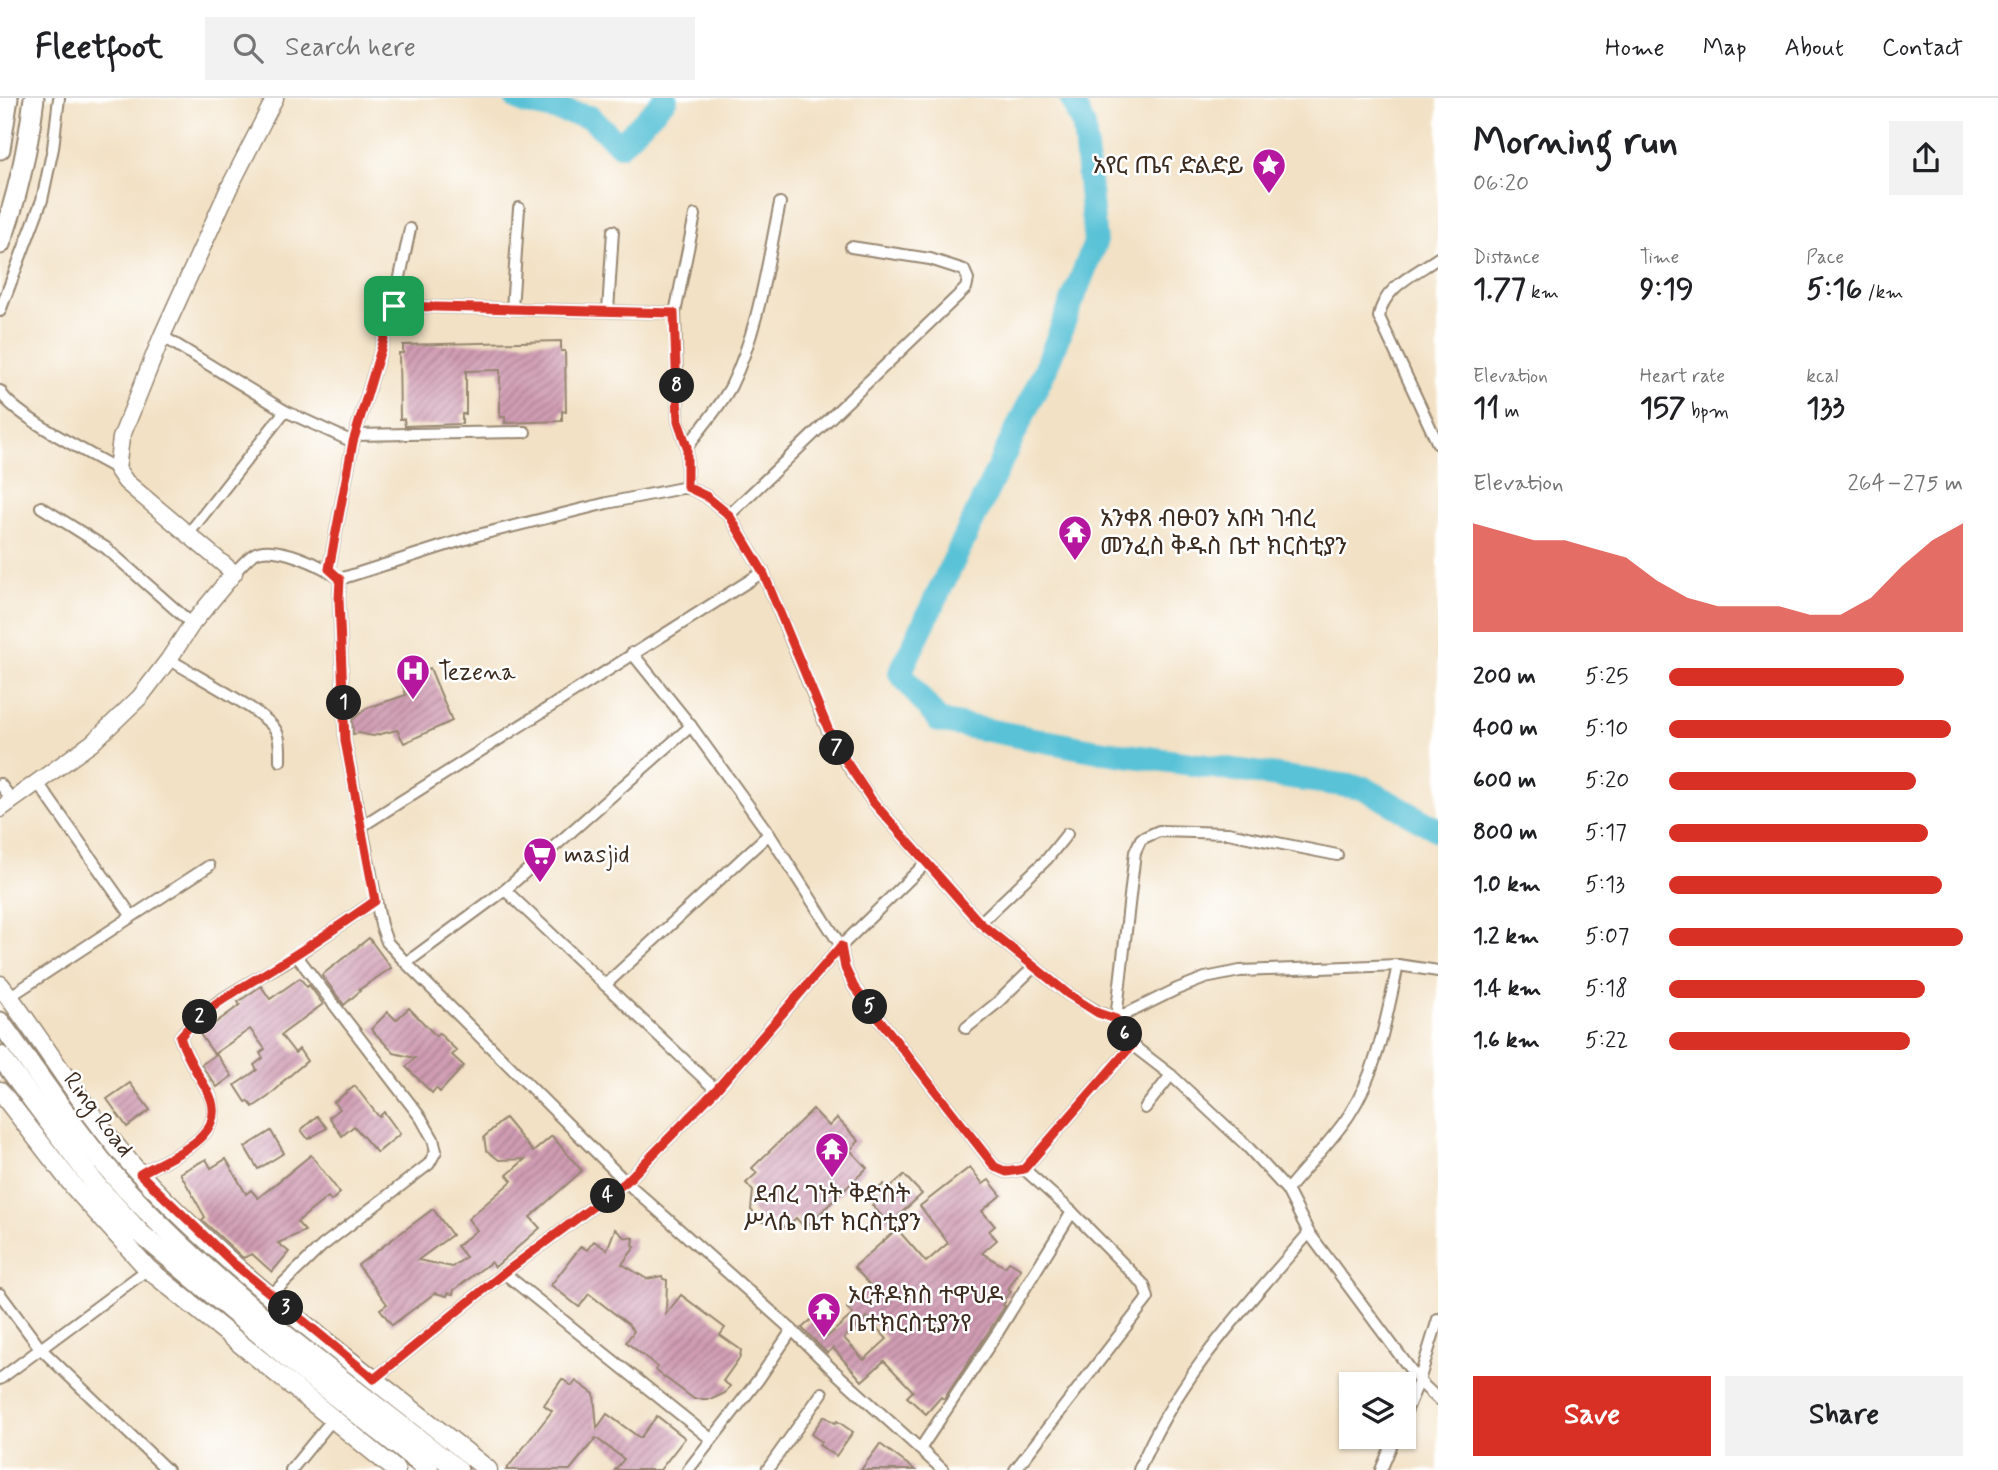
<!DOCTYPE html>
<meta charset="utf-8">
<style>
body{margin:0;font-family:Mynerve,"Noto Sans Ethiopic",sans-serif;background:#f2f2f2;color:#202124;height:100vh;display:flex;flex-direction:column;font-size:26px;white-space:nowrap}
*{box-sizing:border-box;margin:0}
p{font-size:23px;color:#757577}
.icon{flex:none;width:38px;height:38px;fill:none;stroke:currentColor;stroke-width:2;stroke-linecap:round;stroke-linejoin:round}
.map{position:relative;flex:1;overflow:hidden}
.drawer{display:flex;flex-direction:column;background:#fff;width:560px}
.drawer>*{flex:none}
.buttons{position:absolute;left:1339px;top:1274px;display:grid;gap:14px}
.buttons a{display:grid;place-items:center;width:77px;height:77px;border-radius:0px;background:#fff;box-shadow:0 2px 5px #0004;font-size:35px}
.pin{position:absolute;display:grid;place-items:center;width:60px;height:60px;color:#fff;margin:-30px;border-radius:14px;box-shadow:0 4px 10px #0006}
.km{position:absolute;width:35px;height:35px;margin:-18px;border-radius:50%;background:#222;color:#fff;font-size:19px;line-height:35px;text-align:center}
.round{display:grid;place-items:center;flex:none;width:74px;height:74px;border-radius:0px;background:#f2f2f2}
.headline{display:flex;align-items:center;justify-content:space-between;height:119px;padding:0 35px}
h1{font-size:38px;font-weight:800;line-height:52px}
.stats{display:grid;grid-template-columns:repeat(3,1fr);gap:10px;height:119px;padding:7px 35px}
.stats div{display:grid;align-content:center}
.stats b{font-size:30px;font-weight:800}
.stats small{font-size:19px;font-weight:400}
.stats p{font-size:19px}
.chart{height:196px;padding:14px 35px}
.chart p{display:flex;justify-content:space-between}
.chart svg{width:100%;height:126px;margin-top:7px;fill:#d93025;opacity:.7}
.button{display:flex;gap:14px;margin-top:auto;padding:14px 35px}
.button a{flex:1;height:80px;border-radius:0px;background:#d93025;color:#fff;font-size:28px;font-weight:800;line-height:80px;text-align:center}
.button a+a{background:#f2f2f2;color:#202124}
ul{padding:0 35px;list-style:none;font-size:23px}
li{display:grid;grid-template-columns:112px 84px 1fr;align-items:center;height:52px}
li i{height:18px;border-radius:9px;background:#d93025}
header{display:flex;align-items:center;gap:42px;box-sizing:border-box;height:98px;padding:0 35px;background:#fff;border-bottom:2px solid #e0e0e0}
header strong{font-size:33px}
nav{display:flex;gap:38px;margin-inline-start:auto;font-size:24px}
.search{width:490px;height:63px;background:#f2f2f2;display:flex;align-items:center;gap:18px;box-sizing:border-box;padding:0 24px;border-radius:0px;color:#757577;font-size:26px}
main{display:flex;flex:1;min-height:0}
.map>svg:first-child{display:block}
.lines{fill:none;stroke-linecap:round;stroke-linejoin:round}
.river{stroke:#5ac2d7;stroke-width:24}
.building{fill:url(#building-hatch);fill-rule:evenodd}
.street-casing{stroke:#968671;stroke-width:14}
.secondary-casing{stroke:#968671;stroke-width:19}
.primary-casing{stroke:#968671;stroke-width:21}
.highway-casing{stroke:#968671;stroke-width:23}
.street{stroke:#fff;stroke-width:10}
.secondary{stroke:#fff;stroke-width:16}
.primary{stroke:#fff;stroke-width:18}
.highway{stroke:#fff;stroke-width:19}
.route-casing{stroke:#fff;stroke-width:14}
.route{stroke:#d93025;stroke-width:9}
.labels{text-anchor:middle;stroke-width:5;stroke-linejoin:round;paint-order:stroke}
.poi-label{font-size:24px;fill:#3b2a1e;stroke:#fff;text-anchor:start}
.street-label{font-size:24px;fill:#3b2a1e;stroke:#fff}
</style>
<header>
<strong>Fleetfoot</strong>
<div class="search"><svg class="icon" aria-label="search" viewBox="0 0 24 24"><circle cx="10" cy="10" r="6"/><path d="M15 15l6 6"/></svg>Search here</div>
<nav><a>Home</a><a>Map</a><a>About</a><a>Contact</a></nav>
</header>
<main>
<div class="map">
<svg width="1438" height="1372" viewBox="0 0 1438 1372">
<defs>
<pattern id="building-hatch" width="6" height="6" patternUnits="userSpaceOnUse" patternTransform="scale(1.75)"><rect width="6" height="6" fill="#d09cb3"/><path d="M-1 1l2-2M0 6l6-6M5 7l2-2" fill="none" stroke="#aa7f91"/></pattern>
</defs>
<rect width="100%" height="100%" fill="#fff"/>
<filter id="ink" filterUnits="userSpaceOnUse"><feTurbulence type="fractalNoise" baseFrequency=".0143" numOctaves="2"/><feDisplacementMap in="SourceGraphic" scale="14" xChannelSelector="R" yChannelSelector="G"/><feConvolveMatrix kernelMatrix="1 2 1 2 8 2 1 2 1" color-interpolation-filters="sRGB"/></filter>
<filter id="wash" filterUnits="userSpaceOnUse"><feTurbulence type="fractalNoise" baseFrequency=".00686" numOctaves="4" result="noise"/><feDisplacementMap in="SourceGraphic" scale="28" xChannelSelector="R" yChannelSelector="G"/><feGaussianBlur stdDeviation="1.57" result="paint"/><feColorMatrix in="noise" values="0 0 0 0 0 0 0 0 0 0 0 0 0 0 0 0 0 1.4 0 .05"/><feComposite in="paint" operator="in"/></filter>
<g filter="url(#wash)">
<rect width="100%" height="100%" fill="#f2e1c4"/>
<g class="lines">
<g class="river">
<path d="M516,0L526,5L590,19L620,47L666,0"/>
<path d="M1071,0L1084,29L1095,145L1045,272L900,575L939,623L1098,653L1364,690L1438,732"/>
</g>
</g>
<g id="blocks">
<g class="building">
<path d="M561,243V253H565L566,314L562,313V323L505,325V319H500V272L466,273V316H462V326L405,328L404,321H400L399,255H403V247Z"/>
<path d="M430,570L452,623L404,645L397,632L373,638L359,635L353,636L352,622L367,610L406,597L401,583Z"/>
<path d="M369,840L391,870L359,892L360,893L344,907L322,877Z"/>
<path d="M300,880L307,889L309,887L323,906L281,937L295,955L299,951L307,963L281,985L282,986L268,999L253,1009L248,1003L246,1004L235,987L257,972L254,967L263,960L260,955L265,951L250,931L214,956L200,936L240,907L238,904L261,888L270,901Z"/>
<path d="M409,910L436,938L439,935L457,953L452,957L464,968L440,994L436,990L432,995L406,969L415,960L394,955L371,931L388,914L396,922Z"/>
<path d="M216,956L232,978L217,989L201,967Z"/>
<path d="M130,985L150,1012L127,1029L107,1001Z"/>
<path d="M355,988L379,1019L384,1014L400,1036L377,1055L354,1028L342,1038L329,1019L340,1011L334,1004Z"/>
<path d="M813,1011L829,1028L837,1020L859,1043L850,1052L867,1070L805,1130L796,1120L786,1130L780,1125L762,1124L751,1112L753,1093L746,1085L757,1075L752,1070Z"/>
<path d="M317,1018L327,1030L308,1041L301,1032Z"/>
<path d="M505,1020L533,1054L552,1038L582,1073L530,1119L540,1130L495,1169L491,1164L454,1192L453,1196L448,1195L447,1198L435,1195L392,1227L380,1211L387,1206L358,1167L433,1111L452,1137L418,1162L452,1169L466,1159L457,1148L477,1132L468,1121L512,1083L507,1077L525,1061L499,1062L486,1052L484,1039Z"/>
<path d="M271,1033L284,1055L258,1071L245,1049Z"/>
<path d="M311,1057L340,1095L331,1103L328,1099L297,1124L305,1133L278,1145L289,1154L272,1174L252,1156L243,1160L202,1122L205,1119L180,1075L206,1061L211,1070L226,1061L246,1096L251,1092L258,1100Z"/>
<path d="M970,1069L983,1086L989,1082L1001,1097L982,1113L995,1128L989,1133L997,1142L982,1155L1005,1169L1009,1164L1021,1171L1008,1191L1011,1194L1003,1202L1005,1204L1003,1207L1005,1208L991,1230L944,1301L941,1299L926,1316L907,1299L913,1293L884,1263L862,1283L833,1250L827,1255L802,1230L812,1221L827,1239L853,1216L847,1210L871,1188L854,1169L897,1131L926,1164L948,1145L920,1108ZM867,1219L887,1241L864,1262L844,1240Z"/>
<path d="M904,1077L922,1096L889,1126L872,1107L877,1103L872,1096L884,1086L888,1091Z"/>
<path d="M615,1131L624,1139L634,1140L633,1148L635,1149L622,1166L647,1181L662,1178L663,1181L667,1182L666,1216L681,1197L725,1230L720,1237L741,1252L740,1259L723,1283L730,1288L725,1295L712,1301H694L655,1272L657,1269L653,1265L626,1244L634,1233L628,1226L589,1196L579,1209L551,1187L581,1148L587,1152L594,1143L607,1152Z"/>
<path d="M562,1281L572,1288L576,1283L594,1296L597,1330L607,1316L640,1340L657,1318L685,1340L660,1372H615L624,1361L596,1340L570,1372H506L552,1313L544,1307Z"/>
<path d="M824,1318L835,1325L837,1323L853,1334L836,1358L819,1347L822,1344L811,1336Z"/>
<path d="M880,1346L915,1372H861Z"/>
</g>
</g>
</g>
<g filter="url(#ink)">
<use href="#blocks" fill-opacity="0" stroke="#968671" stroke-width="2"/>
<g class="lines">
<g class="street-casing">
<g id="street">
<path d="M1438,160C1415,176 1383,189 1379,219L1438,346"/>
<path d="M394,208L675,215"/>
<path d="M512,211L519,110"/>
<path d="M0,213L42,102L53,50L59,0"/>
<path d="M608,213L613,133"/>
<path d="M162,238L285,313L353,344"/>
<path d="M0,293C12,317 91,356 117,371"/>
<path d="M355,337L525,334"/>
<path d="M687,349C701,330 720,309 731,288C759,231 767,166 780,105"/>
<path d="M687,389V349L678,323L675,215L695,117"/>
<path d="M41,409L106,450L192,526"/>
<path d="M729,417L966,190L968,181L964,172L930,161L851,149"/>
<path d="M189,435L285,313"/>
<path d="M329,471L353,344L394,208L410,131"/>
<path d="M234,475C240,469 247,460 254,456C273,444 325,468 340,481L478,437L607,405L687,389L706,398L729,417L763,474L833,645L873,704L980,825L1068,896L1098,914L1116,921L1177,891L1205,880L1240,873L1398,867L1438,873"/>
<path d="M340,481L339,501L345,643L381,827L387,844L406,865L626,1084L792,1232L834,1273L943,1372"/>
<path d="M632,555L691,628L769,736L841,848L845,870L854,889L995,1069L1007,1074L1024,1071L1132,947"/>
<path d="M169,561C192,576 261,611 275,631C281,640 280,653 280,663"/>
<path d="M38,685L131,817"/>
<path d="M0,686L13,703"/>
<path d="M362,728L763,474"/>
<path d="M1337,757L1228,735L1159,733L1141,741L1135,754L1116,921L1132,947L1171,977L1245,1046L1287,1092L1309,1135L1419,1283L1438,1301"/>
<path d="M505,792L716,992"/>
<path d="M980,825L1047,761L1067,736"/>
<path d="M406,865L505,792L691,628"/>
<path d="M605,887L769,736"/>
<path d="M9,899L209,768"/>
<path d="M966,930L997,905L1033,870"/>
<path d="M1145,1010L1171,977"/>
<path d="M140,1076C172,1057 233,1038 207,992C197,974 186,959 180,939C207,904 253,884 290,861C319,842 347,822 375,803"/>
<path d="M1287,1092C1307,1067 1332,1043 1349,1017C1378,973 1387,916 1398,867"/>
<path d="M504,1175L711,1341"/>
<path d="M0,1196L40,1250L167,1372"/>
<path d="M271,1197L322,1148L429,1066L436,1053L433,1041L421,1020L296,857"/>
<path d="M0,1281L148,1171"/>
<path d="M374,1281L504,1175L626,1084L716,992L841,848L926,765"/>
<path d="M1404,1318L1419,1283L1438,1221"/>
<path d="M920,1351L998,1234L1072,1114"/>
<path d="M291,1372L332,1322"/>
<path d="M688,1372L758,1282L792,1232"/>
<path d="M767,1372L822,1295"/>
<path d="M1015,1372L1148,1200L1144,1187L1072,1114L1024,1071"/>
<path d="M1139,1372C1176,1281 1245,1209 1309,1135"/>
<path d="M1381,1372L1395,1339"/>
</g>
</g>
<g class="secondary-casing">
<path id="secondary" d="M0,711L92,645L140,599L169,561L192,526L234,475L126,384L117,371L121,340L162,238L229,90L275,0"/>
</g>
<g class="primary-casing">
<g id="primary">
<path d="M0,887C47,948 86,1017 139,1075C243,1187 370,1276 488,1372"/>
<path d="M0,993L75,1090L148,1171L396,1372"/>
</g>
</g>
<g class="highway-casing">
<g id="highway">
<path d="M0,51L8,0"/>
<path d="M0,146C18,99 28,50 34,0"/>
<path d="M0,924C41,980 79,1039 125,1090C223,1197 345,1282 458,1372"/>
<path d="M0,958L96,1087L140,1135L302,1272L429,1372"/>
</g>
</g>
<use href="#street" class="street"/>
<use href="#secondary" class="secondary"/>
<use href="#primary" class="primary"/>
<use href="#highway" class="highway"/>
</g>
</g>
<g class="lines" filter="url(#ink)">
<g class="route-casing">
<path id="route" d="M394,208L674,215L678,323L687,349V389L706,398L729,417L763,474L834,645L873,704L980,825L1068,896L1098,915L1116,921L1132,947L1024,1071L1007,1074L995,1069L854,889L845,870L841,848L716,992L626,1084L504,1175L374,1281L233,1165L140,1076C172,1057 233,1038 207,992C197,974 186,959 180,939C207,906 250,886 285,863C316,844 346,823 375,803L345,643L339,501L340,481L329,471L353,344Z"/>
</g>
<use href="#route" class="route"/>
</g>
<defs>
<g id="sight-pin" transform="scale(1.75)"><path d="M0 17L-7.5 6A9.5 9.5 0 1 1 7.5 6Z" fill="#b5179e" stroke="#fff"/><path d="M0-6L1.8-2.2L6-1.7L2.9 1.2L3.7 5.4L0 3.3L-3.7 5.4L-2.9 1.2L-6-1.7L-1.8-2.2Z" fill="#fff"/></g>
<g id="temple-pin" transform="scale(1.75)"><path d="M0 17L-7.5 6A9.5 9.5 0 1 1 7.5 6Z" fill="#b5179e" stroke="#fff"/><path d="M0-6L5-2H3V0L6.5 2.5H4V6H1.5V3h-3V6H-4V2.5H-6.5L-3 0V-2H-5Z" fill="#fff"/></g>
<g id="hospital-pin" transform="scale(1.75)"><path d="M0 17L-7.5 6A9.5 9.5 0 1 1 7.5 6Z" fill="#b5179e" stroke="#fff"/><path d="M-5-5h3v3.5h4V-5h3V5h-3V1.5h-4V5h-3Z" fill="#fff"/></g>
<g id="supermarket-pin" transform="scale(1.75)"><path d="M0 17L-7.5 6A9.5 9.5 0 1 1 7.5 6Z" fill="#b5179e" stroke="#fff"/><path d="M-6-5.5h2.5l.6 2H6L4.5 2H-2.5L-4.4-4H-6ZM-1.5 3.2a1.3 1.3 0 1 0 .1 0ZM3 3.2a1.3 1.3 0 1 0 .1 0Z" fill="#fff"/></g>
</defs>
<g fill-rule="evenodd">
<use href="#sight-pin" x="1269" y="67"/>
<use href="#temple-pin" x="1075" y="434"/>
<use href="#hospital-pin" x="413" y="573"/>
<use href="#supermarket-pin" x="540" y="756"/>
<use href="#temple-pin" x="832" y="1051"/>
<use href="#temple-pin" x="824" y="1211"/>
</g>
<g class="labels">
<g class="poi-label">
<text x="1244" y="75" text-anchor="end">አየር ጤና ድልድይ</text>
<text x="1100" y="428">አንቀጸ ብፁዐን አቡነ ገብረ<tspan x="1100" dy="28">መንፈስ ቅዱስ ቤተ ክርስቲያን</tspan></text>
<text x="438" y="581">Tezena</text>
<text x="564" y="764">masjid</text>
<text x="832" y="1104" text-anchor="middle">ደብረ ገነት ቅድስት<tspan x="832" dy="28">ሥላሴ ቤተ ክርስቲያን</tspan></text>
<text x="848" y="1205">ኦርቶዶክስ ተዋህዶ<tspan x="848" dy="28">ቤተክርስቲያንየ</tspan></text>
</g>
<g class="street-label">
<text transform="translate(99 1016) rotate(53)" y="8">Ring Road</text>
</g>
</g>
</svg>
<div class="buttons">
<a><svg class="icon" aria-label="layers" viewBox="0 0 24 24"><path d="M12 4l9 5-9 5-9-5zM3 14l9 5 9-5"/></svg></a>
</div>
<div class="pin" style="left:394px;top:208px;background:#1e9e55"><svg class="icon" aria-label="arrive" viewBox="0 0 24 24"><path d="M6 21V4h12l-3 4 3 4H6"/></svg></div>
<b class="km" style="left:344px;top:605px">1</b>
<b class="km" style="left:200px;top:919px">2</b>
<b class="km" style="left:286px;top:1210px">3</b>
<b class="km" style="left:608px;top:1098px">4</b>
<b class="km" style="left:870px;top:909px">5</b>
<b class="km" style="left:1125px;top:936px">6</b>
<b class="km" style="left:837px;top:650px">7</b>
<b class="km" style="left:677px;top:288px">8</b>
</div>
<section class="drawer">
<div class="headline"><div><h1>Morning run</h1><p>06:20</p></div><a class="round"><svg class="icon" aria-label="share" viewBox="0 0 24 24"><path d="M12 15V3M7 8l5-5 5 5M5 13v7h14v-7"/></svg></a></div>
<div class="stats">
<div><p>Distance</p><b>1.77<small> km</small></b></div>
<div><p>Time</p><b>9:19</b></div>
<div><p>Pace</p><b>5:16<small> /km</small></b></div>
</div>
<div class="stats">
<div><p>Elevation</p><b>11<small> m</small></b></div>
<div><p>Heart rate</p><b>157<small> bpm</small></b></div>
<div><p>kcal</p><b>133</b></div>
</div>
<div class="chart"><p><span>Elevation</span>264–275 m</p>
<svg viewBox="0 0 160 44" preserveAspectRatio="none"><path d="M0 44V6L10 9L20 12L30 12L40 15L50 18L60 26L70 32L80 35L90 35L100 35L110 38L120 38L130 32L140 21L150 12L160 6V44z"/></svg>
</div>
<ul>
<li><b>200 m</b>5:25<i style="width:80%"></i></li>
<li><b>400 m</b>5:10<i style="width:96%"></i></li>
<li><b>600 m</b>5:20<i style="width:84%"></i></li>
<li><b>800 m</b>5:17<i style="width:88%"></i></li>
<li><b>1.0 km</b>5:13<i style="width:93%"></i></li>
<li><b>1.2 km</b>5:07<i style="width:100%"></i></li>
<li><b>1.4 km</b>5:18<i style="width:87%"></i></li>
<li><b>1.6 km</b>5:22<i style="width:82%"></i></li>
</ul>
<div class="button"><a>Save</a><a>Share</a></div>
</section>
</main>
